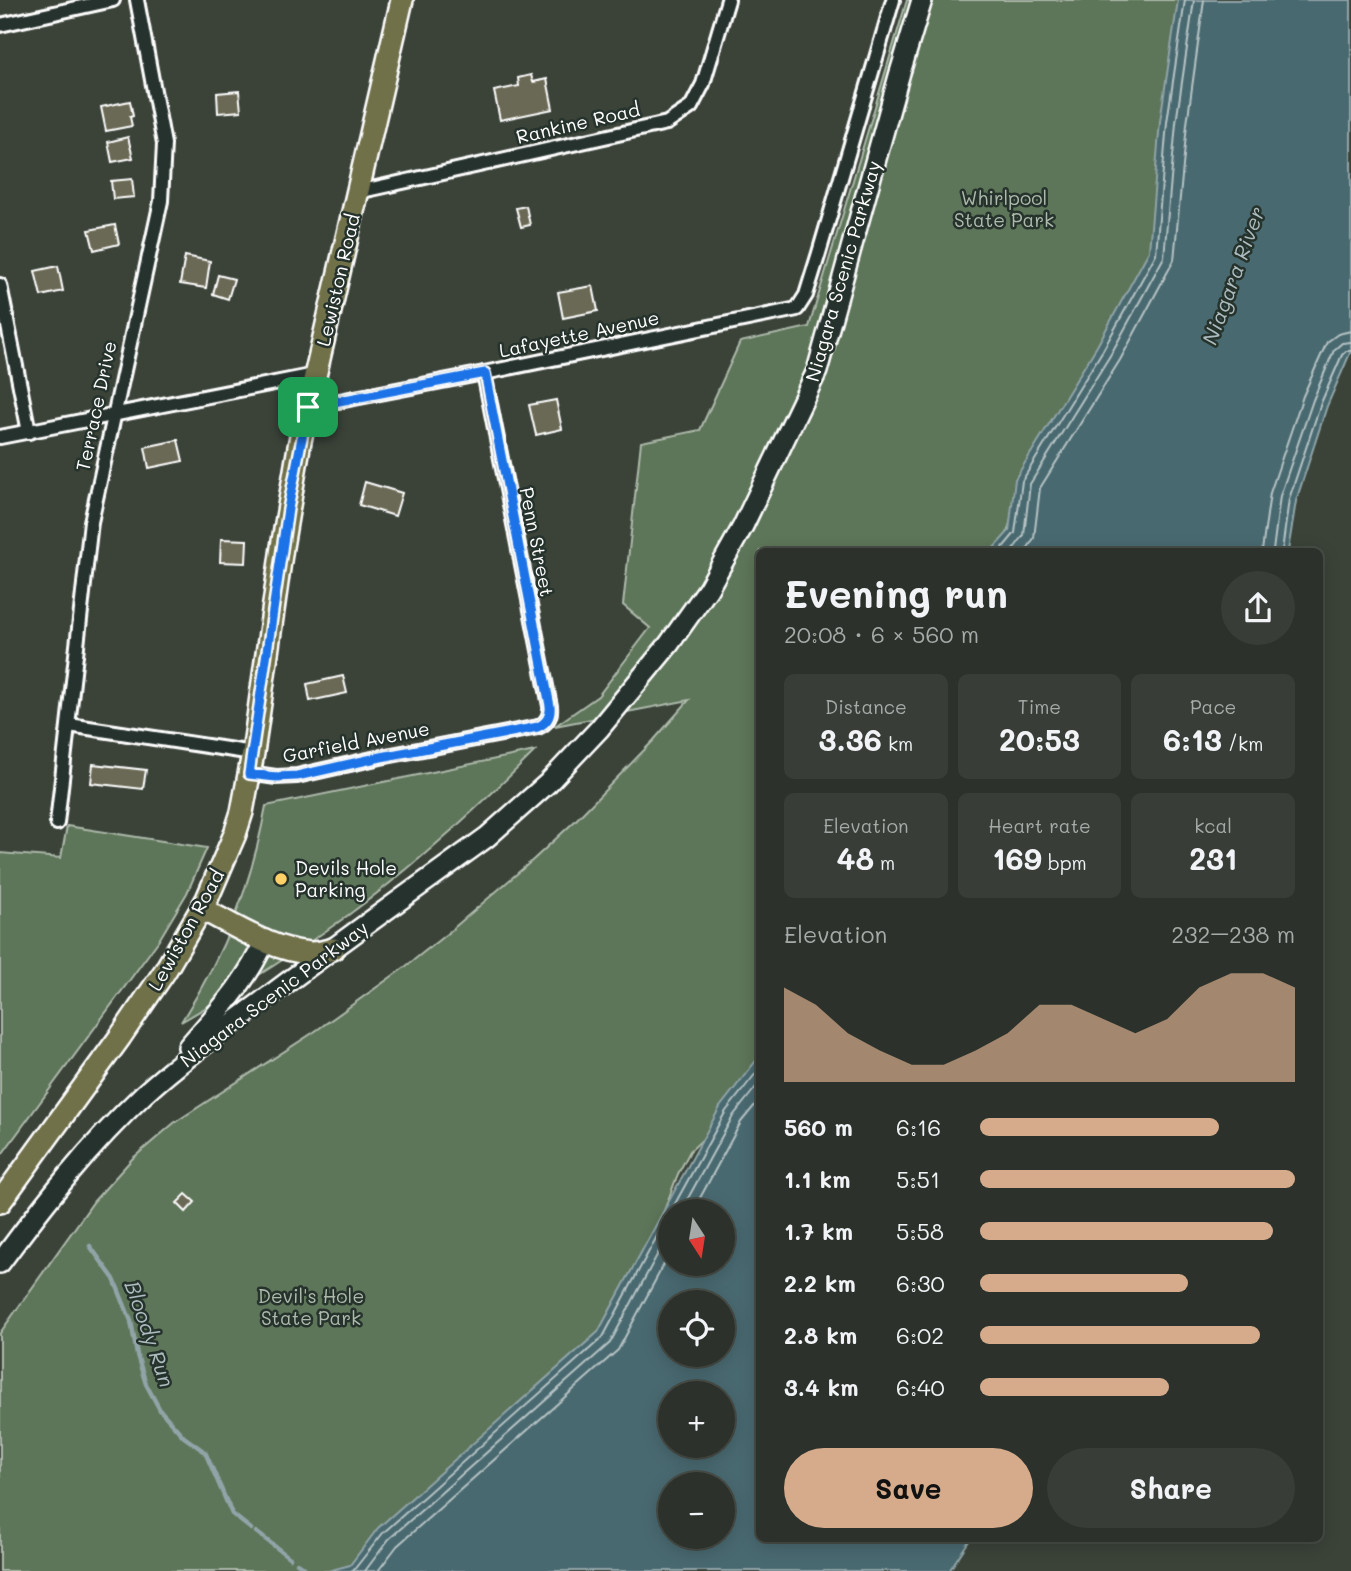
<!DOCTYPE html>
<meta charset="utf-8">
<style>
body{margin:0;font-family:Mali,sans-serif;background:#383e37;color:#f1f3f6;height:100vh;display:flex;flex-direction:column;font-size:26px;white-space:nowrap}
*{box-sizing:border-box;margin:0}
p{font-size:23px;color:#a6aaa9}
.icon{flex:none;width:38px;height:38px;fill:none;stroke:currentColor;stroke-width:2;stroke-linecap:round;stroke-linejoin:round}
.map{position:relative;flex:1;overflow:hidden}
.side{position:absolute;left:756px;top:548px;width:567px;height:994px;display:flex;flex-direction:column;background:#2c322b;border-radius:10px;box-shadow:0 4px 18px #0003,0 0 0 2px #484d47}
.side>*{flex:none}
.needle{width:46px;rotate:168deg}
.buttons{position:absolute;left:658px;top:1199px;display:grid;gap:14px}
.buttons a{display:grid;place-items:center;width:77px;height:77px;border-radius:50%;background:#2c322b;box-shadow:0 4px 18px #0003,0 0 0 2px #484d47;font-size:35px}
.pin{position:absolute;display:grid;place-items:center;width:60px;height:60px;color:#fff;margin:-30px;border-radius:14px;box-shadow:0 4px 10px #0006}
.round{display:grid;place-items:center;flex:none;width:74px;height:74px;border-radius:37px;background:#383e37}
.overview{display:flex;align-items:center;justify-content:space-between;height:119px;padding:0 28px}
h1{font-size:38px;font-weight:700;line-height:52px}
.stats{display:grid;grid-template-columns:repeat(3,1fr);gap:10px;height:119px;padding:7px 28px}
.stats div{display:grid;align-content:center;border-radius:10px;background:#383e37;text-align:center}
.stats b{font-size:30px;font-weight:700}
.stats small{font-size:19px;font-weight:400}
.stats p{font-size:19px}
.chart{height:196px;padding:14px 28px}
.chart p{display:flex;justify-content:space-between}
.chart svg{width:100%;height:126px;margin-top:7px;fill:#d6ab8b;opacity:.7}
.action{display:flex;gap:14px;margin-top:auto;padding:14px 28px}
.action a{flex:1;height:80px;border-radius:42px;background:#d6ab8b;color:#111;font-size:28px;font-weight:700;line-height:80px;text-align:center}
.action a+a{background:#383e37;color:#f1f3f6}
ul{padding:0 28px;list-style:none;font-size:23px}
li{display:grid;grid-template-columns:112px 84px 1fr;align-items:center;height:52px}
li i{height:18px;border-radius:9px;background:#d6ab8b}
.map>svg:first-child{display:block}
.green{fill:#5d7458;stroke:#aebaac;stroke-width:2}
.water{fill:#48696f;stroke:#91a5a9;stroke-width:2;fill-rule:evenodd}
.lines{fill:none;stroke-linecap:round;stroke-linejoin:round}
.shore{stroke:#b6c3c5;stroke-width:2}
.stream{stroke:#91a5a9;stroke-width:4.5}
.building{fill:#6b6955;stroke:#fff;stroke-width:2}
.minor-casing{stroke:#fff;stroke-width:18}
.secondary-casing{stroke:#fff;stroke-width:24}
.primary-casing{stroke:#fff;stroke-width:26}
.minor{stroke:#26332d;stroke-width:12}
.secondary{stroke:#26332d;stroke-width:19}
.primary{stroke:#70704a;stroke-width:21}
.route-casing{stroke:#fff;stroke-width:14}
.route{stroke:#1a73e8;stroke-width:9}
.poi-dot{fill:#ffd166;stroke:#26332d;stroke-width:2.5}
.labels{text-anchor:middle;stroke-width:5;stroke-linejoin:round;paint-order:stroke}
.street-label{font-size:19px;fill:#fff;stroke:#26332d}
.park-label{font-size:19px;fill:#aebaac;stroke:#26332d}
.poi-label{font-size:19px;fill:#fff;stroke:#26332d;text-anchor:start}
.water-label{font-size:21px;font-style:italic;fill:#adbcbe;stroke:#26332d}
</style>
<div class="map">
<svg width="1351" height="1571" viewBox="0 0 1351 1571">
<rect width="100%" height="100%" fill="#3b4339"/>
<filter id="ink" filterUnits="userSpaceOnUse"><feTurbulence type="fractalNoise" baseFrequency=".0143" numOctaves="2"/><feDisplacementMap in="SourceGraphic" scale="14" xChannelSelector="R" yChannelSelector="G"/><feConvolveMatrix kernelMatrix="1 2 1 2 8 2 1 2 1" color-interpolation-filters="sRGB"/></filter>
<g filter="url(#ink)">
<g class="green">
<path d="M907,0H1196L1159,235L1020,488L1002,551H760L759,1059L722,1121L690,1151L678,1174L660,1221L617,1317L357,1571H0V1333L94,1201L132,1159L174,1123L314,1032L405,967L449,932L534,859L575,821L653,741L689,700L555,726L598,696L650,628L623,605L641,442L700,430L740,342L809,327Z"/>
<path d="M535,751C476,810 414,867 347,916C294,954 238,989 181,1022C225,953 251,886 266,806Z"/>
<path d="M67,826L207,848L187,893L159,940L0,1157V853L61,858Z"/>
</g>
<g class="water">
<path d="M1178,0H1351V351L1327,406L1296,501L1288,551H991L1009,531L1015,479L1097,346L1149,251L1160,121Z"/>
<path d="M759,1057L760,1538H971L949,1571H328L350,1565L378,1528L598,1332L720,1107ZM670,1211H723V1264H670ZM670,1302H723V1354H670ZM670,1393H723V1446H670ZM670,1484H723V1536H670Z"/>
</g>
<g class="lines">
<g class="shore">
<path d="M1000,551L1015,533L1022,481L1103,350L1156,254L1167,122L1185,0"/>
<path d="M1012,551L1024,535L1030,484L1111,354L1164,257L1176,123L1194,0"/>
<path d="M1026,551L1034,538L1040,488L1120,360L1174,260L1187,124L1204,0"/>
<path d="M1262,551L1270,493L1303,396L1327,342L1338,334L1351,331"/>
<path d="M1273,551L1280,496L1313,400L1334,350L1342,343L1351,342"/>
<path d="M1282,551L1289,499L1321,403L1342,355L1346,351H1351"/>
<path d="M671,1211L726,1111L760,1068"/>
<path d="M681,1211L733,1116L760,1082"/>
<path d="M693,1211L741,1122L760,1099"/>
<path d="M353,1571L383,1533L603,1337L670,1212"/>
<path d="M365,1571L389,1539L610,1343L670,1231"/>
<path d="M378,1571L397,1546L618,1350L670,1253"/>
</g>
<g class="stream">
<path d="M90,1246L114,1279L131,1321L137,1355L146,1384L160,1410L184,1437L205,1452L232,1514L251,1529"/>
<path d="M256,1532L290,1558"/>
<path d="M297,1563L309,1571"/>
</g>
</g>
<g class="building">
<path d="M531,75L533,82L547,79L553,109L500,120L494,91L519,86L518,78Z"/>
<path d="M239,91L241,111L218,113L217,93Z"/>
<path d="M130,101L133,116L130,117L132,126L106,131L101,107Z"/>
<path d="M128,137L133,158L112,162L108,142Z"/>
<path d="M132,179L134,197L113,199L111,181Z"/>
<path d="M526,206L530,225L521,227L516,208Z"/>
<path d="M115,225L119,244L94,250L89,230Z"/>
<path d="M185,256L210,261L206,288L180,284Z"/>
<path d="M58,266L63,291L41,296L35,271Z"/>
<path d="M218,275L234,279L228,299L213,294Z"/>
<path d="M593,286L598,311L563,318L558,292Z"/>
<path d="M556,400L562,429L536,435L529,405Z"/>
<path d="M178,440L183,461L149,468L145,447Z"/>
<path d="M365,482L402,493L395,516L359,505Z"/>
<path d="M221,539L247,540L246,563L220,562Z"/>
<path d="M343,676L347,693L310,701L307,684Z"/>
<path d="M93,764L146,770L143,789L91,783Z"/>
<path d="M186,1194L195,1202L186,1212L177,1203Z"/>
</g>
<g class="lines">
<g class="minor-casing">
<g id="minor">
<path d="M0,25L113,0"/>
<path d="M358,192L667,123L691,107L703,84L728,0"/>
<path d="M0,285L29,432"/>
<path d="M308,407L484,373L797,309L806,295L819,253L893,0"/>
<path d="M0,437L315,375"/>
<path d="M69,725L253,753"/>
<path d="M249,773L276,777L297,776L381,757L538,727C547,723 551,716 550,706L484,373"/>
<path d="M57,823L91,522L161,201L164,144L137,0"/>
</g>
</g>
<g class="secondary-casing">
<g id="secondary">
<path d="M188,1047C217,1013 247,982 265,940"/>
<path d="M0,1263C44,1203 89,1146 144,1094C179,1062 218,1034 256,1006C332,948 410,893 487,837L548,783L599,729L669,644L708,589L743,526L817,371L899,76L922,0"/>
</g>
</g>
<g class="primary-casing">
<g id="primary">
<path d="M202,909C235,926 273,951 311,953C319,953 326,951 333,949"/>
<path d="M0,1202L120,1037L165,971L207,899L235,834L242,812L253,753L282,547L300,441L402,0"/>
</g>
</g>
<use href="#minor" class="minor"/>
<use href="#secondary" class="secondary"/>
<use href="#primary" class="primary"/>
</g>
</g>
<g class="lines" filter="url(#ink)">
<g class="route-casing">
<path id="route" d="M485,373L550,706C551,716 547,723 538,727L381,757L297,776L276,777L249,774L288,509L308,407Z"/>
</g>
<use href="#route" class="route"/>
</g>
<circle class="poi-dot" cx="281" cy="879" r="7"/>
<g class="labels">
<g class="street-label">
<text transform="translate(578 123) rotate(-13)" y="7">Rankine Road</text>
<text transform="translate(843 271) rotate(-74)" y="7">Niagara Scenic Parkway</text>
<text transform="translate(338 280) rotate(-77)" y="7">Lewiston Road</text>
<text transform="translate(579 334) rotate(-12)" y="7">Lafayette Avenue</text>
<text transform="translate(96 406) rotate(-78)" y="7">Terrace Drive</text>
<text transform="translate(537 542) rotate(79)" y="7">Penn Street</text>
<text transform="translate(356 742) rotate(-11)" y="7">Garfield Avenue</text>
<text transform="translate(186 930) rotate(-61)" y="7">Lewiston Road</text>
<text transform="translate(274 994) rotate(-37)" y="7">Niagara Scenic Parkway</text>
</g>
<g class="park-label">
<text x="1004" y="205">Whirlpool<tspan x="1004" dy="22">State Park</tspan></text>
<text x="311" y="1303">Devil's Hole<tspan x="311" dy="22">State Park</tspan></text>
</g>
<g class="poi-label">
<text x="295" y="875">Devils Hole<tspan x="295" dy="22">Parking</tspan></text>
</g>
<g class="water-label">
<text transform="translate(1234 276) rotate(-70)" y="7">Niagara River</text>
<text transform="translate(149 1334) rotate(71)" y="7">Bloody Run</text>
</g>
</g>
</svg>
<div class="buttons">
<a><svg class="needle" viewBox="-14 -14 28 28"><path d="M0-13l5 13h-10z" fill="#e53935"/><path d="M0 13l5-13h-10z" fill="#a6aaa9"/></svg></a>
<a><svg class="icon" aria-label="locate" viewBox="0 0 24 24"><circle cx="12" cy="12" r="6"/><path d="M12 2v4M12 18v4M2 12h4M18 12h4"/></svg></a>
<a>+</a>
<a>−</a>
</div>
<div class="pin" style="left:308px;top:407px;background:#1e9e55"><svg class="icon" aria-label="arrive" viewBox="0 0 24 24"><path d="M6 21V4h12l-3 4 3 4H6"/></svg></div>
<section class="side">
<div class="overview"><div><h1>Evening run</h1><p>20:08 · 6 × 560 m</p></div><a class="round"><svg class="icon" aria-label="share" viewBox="0 0 24 24"><path d="M12 15V3M7 8l5-5 5 5M5 13v7h14v-7"/></svg></a></div>
<div class="stats">
<div><p>Distance</p><b>3.36<small> km</small></b></div>
<div><p>Time</p><b>20:53</b></div>
<div><p>Pace</p><b>6:13<small> /km</small></b></div>
</div>
<div class="stats">
<div><p>Elevation</p><b>48<small> m</small></b></div>
<div><p>Heart rate</p><b>169<small> bpm</small></b></div>
<div><p>kcal</p><b>231</b></div>
</div>
<div class="chart"><p><span>Elevation</span>232–238 m</p>
<svg viewBox="0 0 160 44" preserveAspectRatio="none"><path d="M0 44V11L10 17L20 27L30 33L40 38L50 38L60 33L70 27L80 17L90 17L100 22L110 27L120 22L130 11L140 6L150 6L160 11V44z"/></svg>
</div>
<ul>
<li><b>560 m</b>6:16<i style="width:76%"></i></li>
<li><b>1.1 km</b>5:51<i style="width:100%"></i></li>
<li><b>1.7 km</b>5:58<i style="width:93%"></i></li>
<li><b>2.2 km</b>6:30<i style="width:66%"></i></li>
<li><b>2.8 km</b>6:02<i style="width:89%"></i></li>
<li><b>3.4 km</b>6:40<i style="width:60%"></i></li>
</ul>
<div class="action"><a>Save</a><a>Share</a></div>
</section>
</div>
